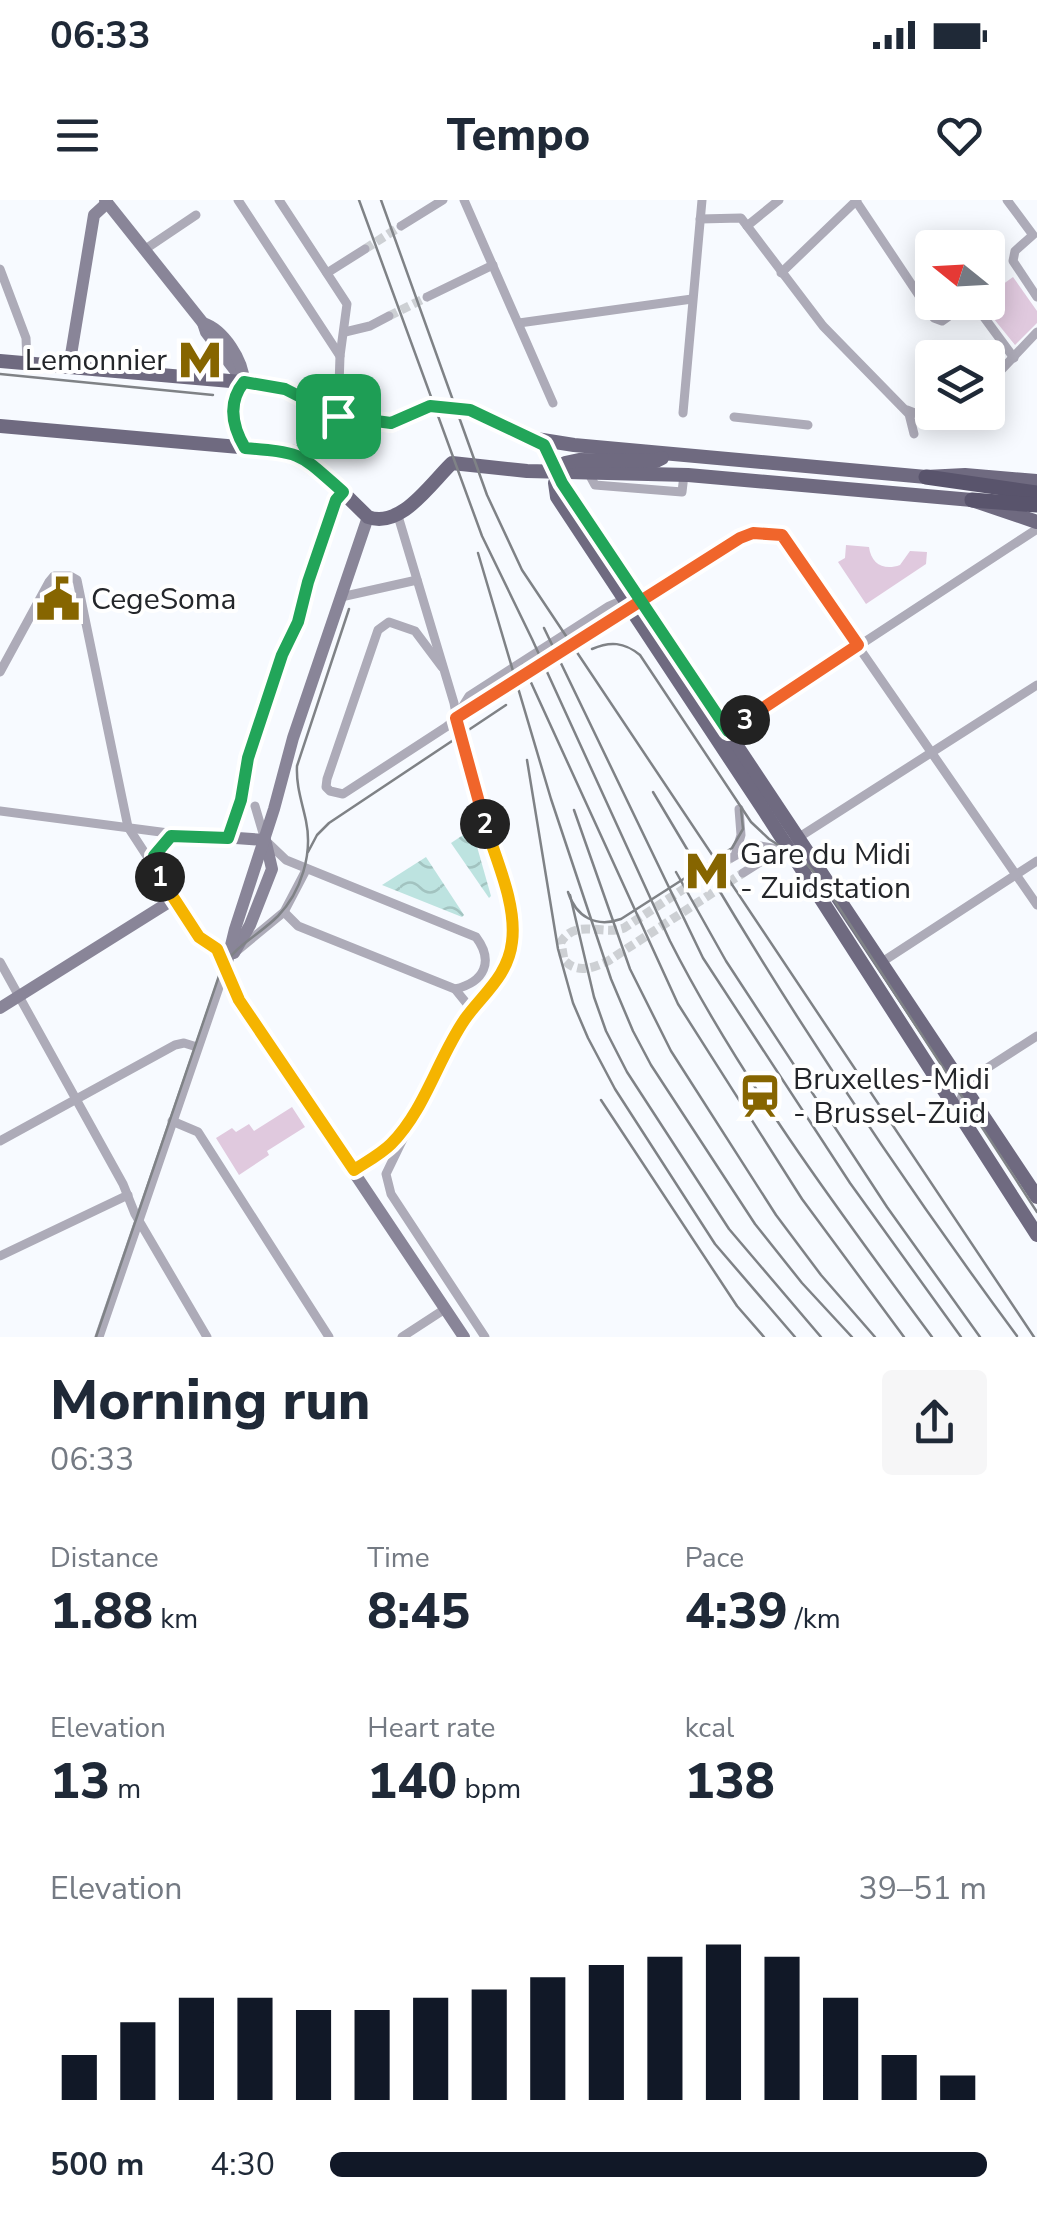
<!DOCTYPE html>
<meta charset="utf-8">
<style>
body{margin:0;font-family:"Nunito Sans",sans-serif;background:#f6f6f7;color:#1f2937;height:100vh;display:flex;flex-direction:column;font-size:38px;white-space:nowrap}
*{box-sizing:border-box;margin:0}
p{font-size:32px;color:#747a83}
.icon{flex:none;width:55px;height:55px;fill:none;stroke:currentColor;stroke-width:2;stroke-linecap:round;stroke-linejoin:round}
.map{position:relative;height:1137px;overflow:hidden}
.side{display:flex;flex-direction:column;background:#fff;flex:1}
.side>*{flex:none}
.needle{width:65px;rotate:288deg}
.fabs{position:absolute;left:915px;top:30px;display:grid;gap:20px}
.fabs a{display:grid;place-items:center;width:90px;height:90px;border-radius:10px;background:#fff;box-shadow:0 5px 25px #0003;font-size:50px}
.pin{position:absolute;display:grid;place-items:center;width:85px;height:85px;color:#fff;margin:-42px;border-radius:20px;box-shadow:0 5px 15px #0006}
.km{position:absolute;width:50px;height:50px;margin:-25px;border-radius:50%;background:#222;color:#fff;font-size:28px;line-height:50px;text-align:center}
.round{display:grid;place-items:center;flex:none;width:105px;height:105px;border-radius:10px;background:#f6f6f7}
.summary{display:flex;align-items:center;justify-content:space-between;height:170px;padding:0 50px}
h1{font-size:55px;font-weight:800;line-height:75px}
.stats{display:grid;grid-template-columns:repeat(3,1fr);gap:15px;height:170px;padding:10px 50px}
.stats div{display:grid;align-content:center}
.stats b{font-size:50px;font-weight:800}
.stats small{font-size:28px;font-weight:400}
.stats p{font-size:28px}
.chart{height:280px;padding:20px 50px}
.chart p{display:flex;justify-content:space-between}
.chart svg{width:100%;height:180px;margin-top:10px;stroke:#111827;stroke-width:6}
ul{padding:0 50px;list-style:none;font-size:32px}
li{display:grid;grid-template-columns:160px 120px 1fr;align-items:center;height:75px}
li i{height:25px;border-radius:12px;background:#111827}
.status{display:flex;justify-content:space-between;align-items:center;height:70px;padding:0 50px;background:#fff;direction:ltr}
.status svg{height:28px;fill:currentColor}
header{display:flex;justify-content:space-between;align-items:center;height:130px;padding:0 50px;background:#fff;font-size:45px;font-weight:800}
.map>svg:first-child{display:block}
.green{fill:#e0c9de}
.water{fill:url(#water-waves)}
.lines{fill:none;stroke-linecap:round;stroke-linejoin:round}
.street-tunnel{stroke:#cdd0d4;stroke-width:9;stroke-dasharray:9 4.5;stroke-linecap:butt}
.street{stroke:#adabb8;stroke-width:9}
.secondary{stroke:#898598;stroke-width:12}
.primary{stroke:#6f6a80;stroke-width:14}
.highway{stroke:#59546c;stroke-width:15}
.tram{stroke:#7f8286;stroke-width:2.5}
.rail{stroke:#7f8286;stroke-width:2.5}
.split-1-casing{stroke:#fff;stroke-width:20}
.split-2-casing{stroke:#fff;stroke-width:20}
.split-3-casing{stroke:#fff;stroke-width:20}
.split-4-casing{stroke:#fff;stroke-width:20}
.split-1{stroke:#22a559;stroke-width:12}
.split-2{stroke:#f5b400;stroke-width:12}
.split-3{stroke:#f0652b;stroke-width:12}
.split-4{stroke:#22a559;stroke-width:12}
.labels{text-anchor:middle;stroke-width:8;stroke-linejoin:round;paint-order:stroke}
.poi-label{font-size:30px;fill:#24262a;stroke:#fff;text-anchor:start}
</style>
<div class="status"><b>06:33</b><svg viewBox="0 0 49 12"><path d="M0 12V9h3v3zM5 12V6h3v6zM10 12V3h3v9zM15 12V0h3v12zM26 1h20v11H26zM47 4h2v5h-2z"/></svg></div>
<header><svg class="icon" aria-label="menu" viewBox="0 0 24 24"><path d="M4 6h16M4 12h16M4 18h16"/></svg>Tempo<svg class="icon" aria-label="heart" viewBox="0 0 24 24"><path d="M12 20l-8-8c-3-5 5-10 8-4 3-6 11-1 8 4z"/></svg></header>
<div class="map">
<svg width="1037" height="1137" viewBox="0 0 1037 1137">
<defs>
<pattern id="water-waves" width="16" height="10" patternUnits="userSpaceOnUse" patternTransform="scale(2.5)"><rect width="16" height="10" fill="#bde3e0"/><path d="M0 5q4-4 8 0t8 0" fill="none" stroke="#a2c3c0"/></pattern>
</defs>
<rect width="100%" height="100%" fill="#f7faff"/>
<g class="green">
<path d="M1013,77L1037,111V123L1015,145L981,103L988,102V95Z"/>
<path d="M846,345L869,347C871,364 884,371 900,365L910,351L927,352L926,364L866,404L838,362L845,358Z"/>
<path d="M292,907L305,927L267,951L269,955L239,975L216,938L232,928L236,932L249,924L254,931Z"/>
</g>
<g class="water">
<path d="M472,629L491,696L489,698L451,643Z"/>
<path d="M426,657L464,715L462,717L382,685Z"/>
</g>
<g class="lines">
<g class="street-tunnel">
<path d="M365,49L401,26"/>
<path d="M389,116L427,97"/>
<path d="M731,658L624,728C602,736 576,718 561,742L564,760C577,774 593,768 608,761L743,673"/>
</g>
<g class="street">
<path d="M238,0L340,156"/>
<path d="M279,0L347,104L340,156L338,216"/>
<path d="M464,0L553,203"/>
<path d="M1007,0L1033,35L1015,51L1013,61L1037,97"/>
<path d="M856,1L934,118L942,121L966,104L975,105L1014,158"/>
<path d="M700,19L741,18L823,126L909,214L914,234"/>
<path d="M401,26L443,0"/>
<path d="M747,26L779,0"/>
<path d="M144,50L196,15"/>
<path d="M0,69L26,138L27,163"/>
<path d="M327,73L365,49"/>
<path d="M781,73L857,0"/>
<path d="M427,97L493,65"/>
<path d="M519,123L692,99"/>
<path d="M345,132L370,126L389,116"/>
<path d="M988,184L1037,132"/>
<path d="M907,210L925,217L952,220L959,212"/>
<path d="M683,213L702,0"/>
<path d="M734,217L808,225"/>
<path d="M588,272L595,285L682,292L684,275"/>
<path d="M398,316L454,503L461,542L508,704L512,733L505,768L448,846L386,974L391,994L485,1137"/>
<path d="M341,397L417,380"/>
<path d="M442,467L415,431L389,422L378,430L327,579L326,587L330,591L343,594L446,527L472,506L627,409L643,402L740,338L760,332L781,335L1037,705"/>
<path d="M0,472L49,382L54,376H70L77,380L128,627L154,667"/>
<path d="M456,517L469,496L609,406L625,399"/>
<path d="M724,534L1037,329"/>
<path d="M255,606L265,640L286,660L476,737C494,761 485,782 455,789"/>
<path d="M0,611L176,634"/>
<path d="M227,638L241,601L248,558L282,455L297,422L307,382L336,300L343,292"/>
<path d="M736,652L741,635L739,609"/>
<path d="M731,658L754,645L778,649"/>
<path d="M743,673L1037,485"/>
<path d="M284,712L298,726L455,789L472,810"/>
<path d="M238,750L284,712L306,670"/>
<path d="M0,762L123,984L135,1014L207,1137"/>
<path d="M882,762L1037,661"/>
<path d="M958,908L967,881L1037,836"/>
<path d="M172,921L198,932L329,1137"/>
<path d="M0,941L175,845L184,843L197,847"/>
<path d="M354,970L390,946L404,928"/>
<path d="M0,1056L128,995"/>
<path d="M99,1137L226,767"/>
<path d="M402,1137L445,1109"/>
</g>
<g class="secondary">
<path d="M105,0L203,123L206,132L244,182"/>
<path d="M203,123C224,130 243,160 244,182"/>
<path d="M69,167L94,15L107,3"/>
<path d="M265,640L180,634C162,639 154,649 154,667L199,737L217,749L236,796L464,1137"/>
<path d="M234,753L250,725L272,669L266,643"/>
<path d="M226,766L235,729L274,609L293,538L368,317"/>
<path d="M0,808L174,699"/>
</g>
<g class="primary">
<path d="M0,161L264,184L285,189L331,214L353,219L391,223L431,206L469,210L530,238L574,245L926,277L965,275L1037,281"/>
<path d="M244,182C226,203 232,226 245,249"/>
<path d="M0,226L295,252L315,265L368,317C401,329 430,284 452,263L527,271L688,275L972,300L1037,322"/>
<path d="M535,241L544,245L562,283L1037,997"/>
<path d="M662,258L656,261L579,260L565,263L555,283L557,297L765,612L1037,1035"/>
</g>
<g class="highway">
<path d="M926,277L1037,293"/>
<path d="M972,300L1037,305"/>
</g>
<g class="tram">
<path d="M0,174L213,195"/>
<path d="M592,449C610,441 624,442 640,455L751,622L769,639L805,662L823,683L1037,1012"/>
<path d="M308,652L317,635L329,623L506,505"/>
<path d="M568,692C576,717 596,728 621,719L732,648L743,629L741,609"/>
<path d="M96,1137L221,770C235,745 258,736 278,716C301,692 313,654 306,621C302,602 296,586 297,566L349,409"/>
</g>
<g class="rail">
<path d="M359,0L482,336L532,439L670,741C739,877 841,1014 932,1137"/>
<path d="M381,0L487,295L522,370L1034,1137"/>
<path d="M478,353L551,599L611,779L633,831L651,865L755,1024L802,1083L852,1137"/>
<path d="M544,428L703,758L850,983L961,1137"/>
<path d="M523,465L678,804L802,999L904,1137"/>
<path d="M527,560L558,749L573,803L588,838L615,889L715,1044L795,1137"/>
<path d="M653,592L709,686"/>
<path d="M574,610L630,769L671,851L776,1015L821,1075L875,1137"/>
<path d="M707,670C802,830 906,986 1017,1136"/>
<path d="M676,672L726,761L887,1007L980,1137"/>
<path d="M570,695L594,797L606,831L627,872L729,1029L821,1137"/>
<path d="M601,900L737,1106L764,1137"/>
</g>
</g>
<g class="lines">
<g class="split-1-casing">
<path id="split-1" d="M160,677L154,666V656L171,636L228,638L241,600L248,558L282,455L298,422L308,382L336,300L343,292C299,253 304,253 245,248C232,226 227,203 244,182L285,189L338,216"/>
</g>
<g class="split-2-casing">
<path id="split-2" d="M160,677L199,737L217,749L239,800L354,970C366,962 381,954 391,944C425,910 438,858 465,819C483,794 508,776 512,742C517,704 496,660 485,624"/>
</g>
<g class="split-3-casing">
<path id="split-3" d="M485,624L456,518L740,338L753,333L782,335L858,445L745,520"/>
</g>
<g class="split-4-casing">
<path id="split-4" d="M338,216L391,223L430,206L470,210L544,245L562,283L728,531L745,520"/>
</g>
<use href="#split-1" class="split-1"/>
<use href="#split-2" class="split-2"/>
<use href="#split-3" class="split-3"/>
<use href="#split-4" class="split-4"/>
</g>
<defs>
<g id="metro-bare" transform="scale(3.45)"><path d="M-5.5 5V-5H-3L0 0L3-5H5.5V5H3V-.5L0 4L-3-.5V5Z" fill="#866500" stroke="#fff" stroke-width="2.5" paint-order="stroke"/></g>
<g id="civic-bare" transform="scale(3.45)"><path d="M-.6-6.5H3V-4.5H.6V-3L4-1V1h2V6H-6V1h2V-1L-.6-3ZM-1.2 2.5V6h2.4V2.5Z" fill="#866500" stroke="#fff" stroke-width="2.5" paint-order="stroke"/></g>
<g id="station-bare" transform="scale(3.45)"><path d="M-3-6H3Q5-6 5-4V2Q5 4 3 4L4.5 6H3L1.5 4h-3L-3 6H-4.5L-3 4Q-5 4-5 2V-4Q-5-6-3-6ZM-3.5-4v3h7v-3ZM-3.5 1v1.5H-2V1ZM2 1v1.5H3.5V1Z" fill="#866500" stroke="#fff" stroke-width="2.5" paint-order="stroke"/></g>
</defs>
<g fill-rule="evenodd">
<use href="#metro-bare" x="200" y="160"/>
<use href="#civic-bare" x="58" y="399"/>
<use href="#metro-bare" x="707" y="671"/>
<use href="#station-bare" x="760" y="896"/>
</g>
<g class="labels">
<g class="poi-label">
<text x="167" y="170" text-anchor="end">Lemonnier</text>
<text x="91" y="409">CegeSoma</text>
<text x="740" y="664">Gare du Midi<tspan x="740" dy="34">- Zuidstation</tspan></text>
<text x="793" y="889">Bruxelles-Midi<tspan x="793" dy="34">- Brussel-Zuid</tspan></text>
</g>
</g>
</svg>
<div class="fabs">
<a><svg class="needle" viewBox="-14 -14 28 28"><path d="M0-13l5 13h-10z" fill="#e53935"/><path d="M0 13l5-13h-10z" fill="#747a83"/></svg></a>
<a><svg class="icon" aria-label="layers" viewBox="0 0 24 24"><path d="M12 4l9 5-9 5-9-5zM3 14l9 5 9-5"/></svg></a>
</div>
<div class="pin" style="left:338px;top:216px;background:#1e9e55"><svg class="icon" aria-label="arrive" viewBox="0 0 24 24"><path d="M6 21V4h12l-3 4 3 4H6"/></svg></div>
<b class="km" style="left:160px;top:677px">1</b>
<b class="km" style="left:485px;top:624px">2</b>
<b class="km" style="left:745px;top:520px">3</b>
</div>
<section class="side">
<div class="summary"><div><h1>Morning run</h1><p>06:33</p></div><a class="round"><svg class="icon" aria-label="share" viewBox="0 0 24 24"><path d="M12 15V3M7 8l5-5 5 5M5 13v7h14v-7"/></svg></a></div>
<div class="stats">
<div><p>Distance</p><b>1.88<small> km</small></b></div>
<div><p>Time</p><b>8:45</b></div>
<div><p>Pace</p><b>4:39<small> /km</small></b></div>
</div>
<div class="stats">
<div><p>Elevation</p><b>13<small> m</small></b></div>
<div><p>Heart rate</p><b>140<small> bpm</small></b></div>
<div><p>kcal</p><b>138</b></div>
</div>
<div class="chart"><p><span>Elevation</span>39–51 m</p>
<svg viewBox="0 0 160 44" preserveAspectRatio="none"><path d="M5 44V33M15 44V25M25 44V19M35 44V19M45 44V22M55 44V22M65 44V19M75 44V17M85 44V14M95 44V11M105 44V9M115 44V6M125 44V9M135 44V19M145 44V33M155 44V38"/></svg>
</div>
<ul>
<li><b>500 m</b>4:30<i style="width:100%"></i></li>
</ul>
</section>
